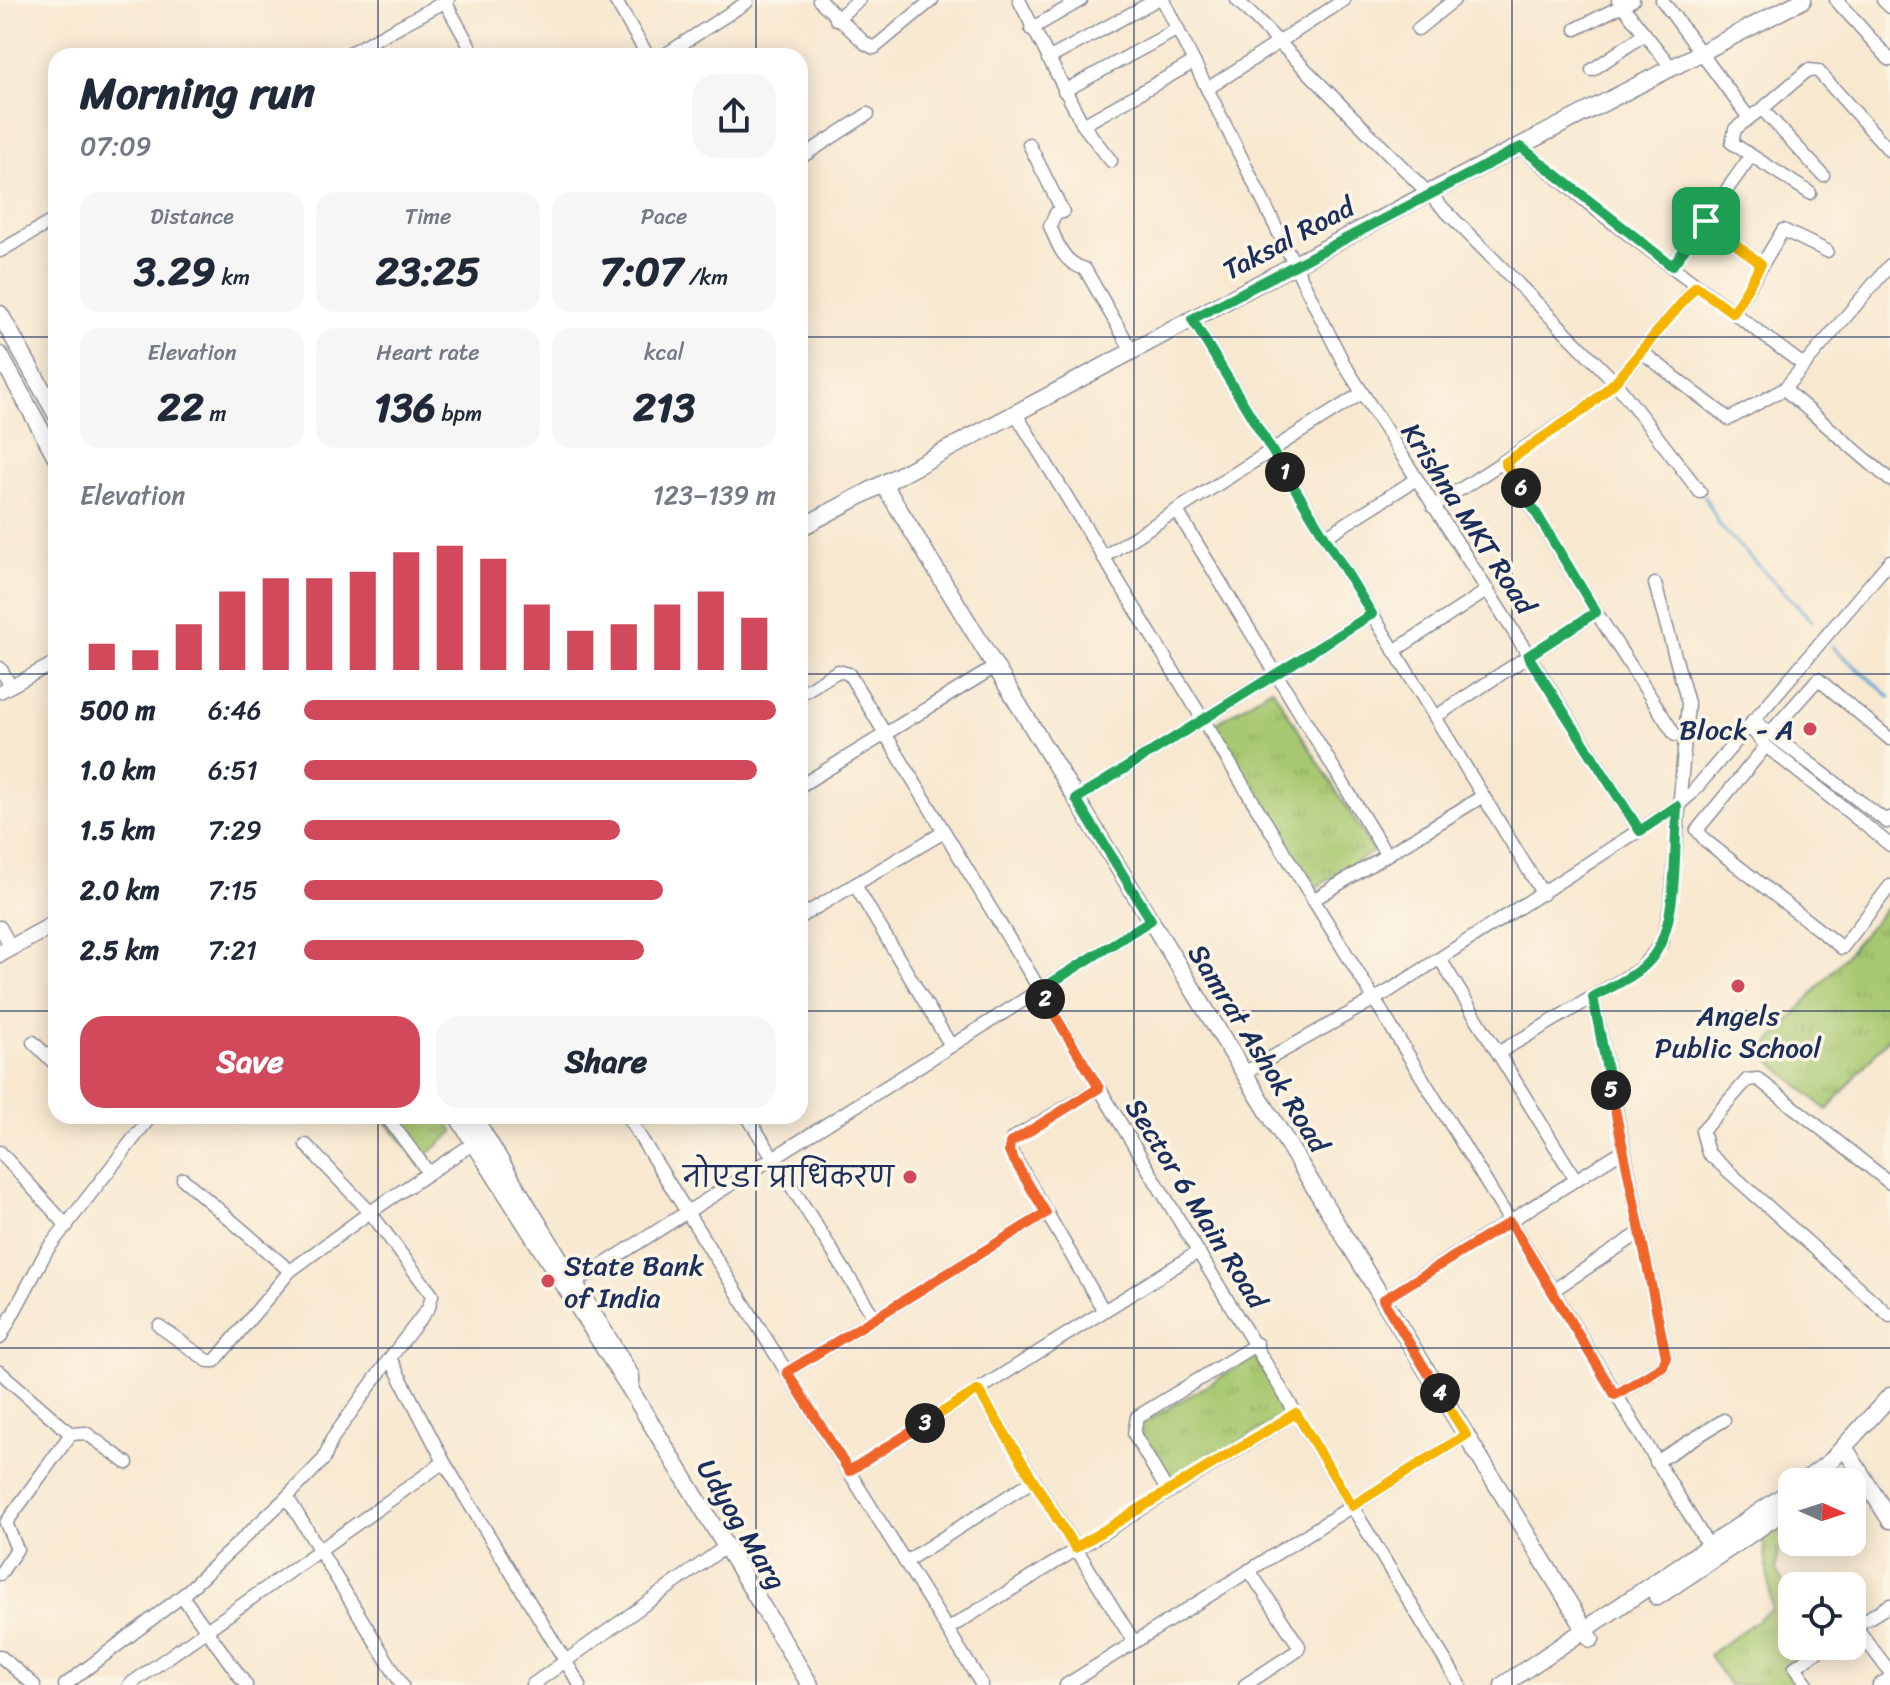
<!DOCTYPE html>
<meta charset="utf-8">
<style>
body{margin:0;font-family:Sriracha,"Playpen Sans Deva",sans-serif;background:#f6f6f7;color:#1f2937;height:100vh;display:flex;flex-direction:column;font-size:30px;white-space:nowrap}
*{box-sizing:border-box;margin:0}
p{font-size:26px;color:#747a83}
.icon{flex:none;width:44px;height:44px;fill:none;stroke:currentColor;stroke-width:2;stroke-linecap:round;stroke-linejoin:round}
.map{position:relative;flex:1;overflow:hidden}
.drawer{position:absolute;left:48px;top:48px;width:760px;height:1076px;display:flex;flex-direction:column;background:#fff;border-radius:24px;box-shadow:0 4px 20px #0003}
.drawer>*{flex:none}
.needle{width:52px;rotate:93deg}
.fabs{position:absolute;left:1778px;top:1468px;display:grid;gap:16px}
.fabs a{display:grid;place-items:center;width:88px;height:88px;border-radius:16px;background:#fff;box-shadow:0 4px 20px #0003;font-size:40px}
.pin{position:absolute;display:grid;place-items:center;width:68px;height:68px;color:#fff;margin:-34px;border-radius:16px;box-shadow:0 4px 12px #0006}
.km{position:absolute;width:40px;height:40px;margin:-20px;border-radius:50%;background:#222;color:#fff;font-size:22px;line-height:40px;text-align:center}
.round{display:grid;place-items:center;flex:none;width:84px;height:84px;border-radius:24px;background:#f6f6f7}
.summary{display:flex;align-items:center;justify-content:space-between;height:136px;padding:0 32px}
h1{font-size:44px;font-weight:700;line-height:60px}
.metrics{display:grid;grid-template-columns:repeat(3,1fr);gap:12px;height:136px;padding:8px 32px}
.metrics div{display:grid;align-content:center;border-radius:20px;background:#f6f6f7;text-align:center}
.metrics b{font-size:40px;font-weight:700}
.metrics small{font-size:22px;font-weight:400}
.metrics p{font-size:22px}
.chart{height:224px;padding:16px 32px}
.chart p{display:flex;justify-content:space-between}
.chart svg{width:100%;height:144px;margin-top:8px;stroke:#d1495b;stroke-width:6}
.primary-button{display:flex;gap:16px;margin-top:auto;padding:16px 32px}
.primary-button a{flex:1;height:92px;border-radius:24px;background:#d1495b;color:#fff;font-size:32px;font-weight:700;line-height:92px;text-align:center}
.primary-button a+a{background:#f6f6f7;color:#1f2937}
ul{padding:0 32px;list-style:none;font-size:26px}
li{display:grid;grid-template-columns:128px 96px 1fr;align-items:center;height:60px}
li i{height:20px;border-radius:10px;background:#d1495b}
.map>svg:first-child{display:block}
.park{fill:url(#park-tufts);stroke:#617c67;stroke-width:2}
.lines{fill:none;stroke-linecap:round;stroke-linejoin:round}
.stream{stroke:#5ba7d4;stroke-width:3}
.minor-casing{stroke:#8a8c97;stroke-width:15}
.tertiary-casing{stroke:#8a8c97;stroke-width:19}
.minor{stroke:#fff;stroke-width:12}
.tertiary{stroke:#fff;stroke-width:16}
.split-1-casing{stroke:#fff;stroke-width:16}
.split-2-casing{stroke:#fff;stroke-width:16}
.split-3-casing{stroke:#fff;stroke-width:16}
.split-4-casing{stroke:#fff;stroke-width:16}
.split-5-casing{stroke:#fff;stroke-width:16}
.split-6-casing{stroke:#fff;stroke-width:16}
.split-7-casing{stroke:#fff;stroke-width:16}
.split-1{stroke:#22a559;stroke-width:10}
.split-2{stroke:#22a559;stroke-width:10}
.split-3{stroke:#f0652b;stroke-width:10}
.split-4{stroke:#f5b400;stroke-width:10}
.split-5{stroke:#f0652b;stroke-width:10}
.split-6{stroke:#22a559;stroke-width:10}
.split-7{stroke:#f5b400;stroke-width:10}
.grid{fill:none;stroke:#1b2f5e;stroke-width:2;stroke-opacity:0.55}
.poi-dot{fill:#d1495b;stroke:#fcf5e5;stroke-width:3}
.labels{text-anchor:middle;stroke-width:7;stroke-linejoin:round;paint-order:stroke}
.street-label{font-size:28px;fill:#1b2f5e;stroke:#fcf5e5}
.poi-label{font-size:28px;fill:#1b2f5e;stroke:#fcf5e5;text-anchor:end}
</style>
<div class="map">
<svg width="1890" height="1685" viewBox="0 0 1890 1685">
<defs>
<pattern id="park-tufts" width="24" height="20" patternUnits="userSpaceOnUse" patternTransform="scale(2)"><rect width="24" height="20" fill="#a7c870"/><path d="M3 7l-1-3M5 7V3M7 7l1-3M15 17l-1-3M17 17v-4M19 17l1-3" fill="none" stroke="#8fac63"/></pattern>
</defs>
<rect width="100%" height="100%" fill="#fcf5e5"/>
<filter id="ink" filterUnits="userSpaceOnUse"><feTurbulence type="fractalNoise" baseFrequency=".0125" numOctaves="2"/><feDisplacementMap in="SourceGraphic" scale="16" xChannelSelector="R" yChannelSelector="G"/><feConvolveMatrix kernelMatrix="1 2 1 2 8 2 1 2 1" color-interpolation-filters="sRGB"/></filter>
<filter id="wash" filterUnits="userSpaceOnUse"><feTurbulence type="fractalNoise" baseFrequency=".006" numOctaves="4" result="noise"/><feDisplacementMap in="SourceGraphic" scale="32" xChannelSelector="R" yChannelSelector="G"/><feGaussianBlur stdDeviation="1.8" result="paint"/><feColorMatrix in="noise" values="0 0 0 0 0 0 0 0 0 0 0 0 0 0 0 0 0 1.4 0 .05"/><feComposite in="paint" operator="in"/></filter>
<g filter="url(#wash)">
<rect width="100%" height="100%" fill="#f8e8d0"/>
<g class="park">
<path d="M1272,688L1374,851L1310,891L1208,729Z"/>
<path d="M1890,904V1036L1827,1110L1761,1053Z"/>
<path d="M381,1116H444L454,1132L419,1161Z"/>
<path d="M1255,1357L1287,1413L1173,1483L1135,1428Z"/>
<path d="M1792,1516V1540L1778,1549L1776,1571L1792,1595V1646H1817L1784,1668L1795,1685H1729L1709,1655L1772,1609L1763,1539Z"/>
</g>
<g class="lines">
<g class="stream">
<path d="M1704,495L1720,526L1812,621"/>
<path d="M1832,646L1890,697"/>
</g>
</g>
</g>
<g filter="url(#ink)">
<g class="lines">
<g class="minor-casing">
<g id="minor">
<path d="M444,0L475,56"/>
<path d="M615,0L648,56"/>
<path d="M819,0L866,44L874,48L932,0"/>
<path d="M1019,0L1083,125L1111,161"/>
<path d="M1163,0L1344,364L1640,831"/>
<path d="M1237,0L1615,382L1700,492"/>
<path d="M1618,0L1671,67"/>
<path d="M1662,0L1749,118"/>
<path d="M1836,0L1890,60"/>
<path d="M1883,0L1890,7"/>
<path d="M836,19L859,0"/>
<path d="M1031,29L1081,0"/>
<path d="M1418,29L1454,0"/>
<path d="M1576,29L1633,0"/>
<path d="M344,56L448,0"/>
<path d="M663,56L747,2"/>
<path d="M1048,59L1156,0"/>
<path d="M1592,70L1645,34"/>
<path d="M1207,89L1344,0"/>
<path d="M1064,91L1178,29"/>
<path d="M1756,113L1735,129L1732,143L1810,193"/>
<path d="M1083,125L1194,62"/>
<path d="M1029,144L1063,212L1056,213L1050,226C1058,246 1064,263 1085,269L1132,351"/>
<path d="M1521,147L1600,213L1802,364"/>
<path d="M800,158L868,114"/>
<path d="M1823,175L1762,109L1808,70L1818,71L1890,151"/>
<path d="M1706,221L1761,264"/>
<path d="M0,251L56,219"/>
<path d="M1890,265L1784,389L1890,480"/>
<path d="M1672,266L1751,156"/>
<path d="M1733,313L1783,230L1827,251"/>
<path d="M1192,319L1543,894"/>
<path d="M1642,352L1729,419L1784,389"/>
<path d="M1016,414L1713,1553"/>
<path d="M1433,507L1585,409L1615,382L1696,286"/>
<path d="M1177,511L1386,854"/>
<path d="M1325,537L1415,480"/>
<path d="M1103,557L1362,393"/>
<path d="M1596,612L1675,735"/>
<path d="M1394,651L1488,590"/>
<path d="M0,668L11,686"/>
<path d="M0,692L56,662"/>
<path d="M800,694L838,671L849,674L1460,1685"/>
<path d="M1435,717L1596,612L1505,463"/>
<path d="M1753,720L1887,822L1890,818"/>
<path d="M1749,726L1766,746L1890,845"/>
<path d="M1770,733L1818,679L1890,739"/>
<path d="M1766,746L1697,830L1706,841L1842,948L1890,886"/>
<path d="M800,786L995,667"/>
<path d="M1076,799L1372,614"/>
<path d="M855,885L951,1046"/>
<path d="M1313,900L1483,796"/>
<path d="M800,917L944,832"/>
<path d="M0,927L11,947"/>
<path d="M1440,959L1576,1180"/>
<path d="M1593,997L1666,1357L1663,1366L1615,1395"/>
<path d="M33,1042L56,1065"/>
<path d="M1498,1053L1640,969L1662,943L1671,904L1688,703L1655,584"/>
<path d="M1244,1073L1389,991L1677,806L1691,794L1890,561"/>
<path d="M1099,1088L1012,1139L1009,1148L1104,1311"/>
<path d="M386,1116L429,1173"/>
<path d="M627,1116L982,1685"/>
<path d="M747,1116L874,1317"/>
<path d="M306,1145L370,1212L432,1295L429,1307L390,1358"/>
<path d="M0,1152L67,1226"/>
<path d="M183,1179L290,1271"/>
<path d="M1890,1183L1758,1079L1747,1080L1702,1131L1708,1153L1890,1316"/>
<path d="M568,1287L1151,920"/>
<path d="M1552,1291L1638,1234"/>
<path d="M1383,1300L1622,1151"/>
<path d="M159,1326L208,1361H215L290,1271L370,1212L474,1143"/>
<path d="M0,1338L47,1250L151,1116"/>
<path d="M0,1372L71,1434L6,1523L17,1549L0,1574"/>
<path d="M787,1372L1046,1213"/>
<path d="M978,1390L1134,1642"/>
<path d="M71,1434L86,1433L127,1463"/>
<path d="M1656,1462L1724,1420"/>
<path d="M849,1471L1198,1252"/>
<path d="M1168,1492L1134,1434L1137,1417L1257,1344"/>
<path d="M287,1497L402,1685"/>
<path d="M905,1562L1034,1480"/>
<path d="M182,1596L246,1685"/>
<path d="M1855,1626L1890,1672"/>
<path d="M1852,1628L1890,1605"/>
<path d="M948,1629L1296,1413"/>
<path d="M0,1656L34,1685"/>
<path d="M65,1685L182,1596L287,1497L324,1459L332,1439L390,1358L444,1462L580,1685"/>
<path d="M129,1685L444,1462"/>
<path d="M532,1685L725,1547"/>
<path d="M1066,1685L1466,1435"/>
<path d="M1245,1685L1297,1651L1299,1646L1249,1570"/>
<path d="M1808,1685L1795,1667L1826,1646"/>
<path d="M1879,1685L1890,1678"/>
</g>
</g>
<g class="tertiary-casing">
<g id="tertiary">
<path d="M0,314L56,414"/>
<path d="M0,355L56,457"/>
<path d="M884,485L1591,1639"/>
<path d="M800,528L1427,194L1803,0"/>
<path d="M0,954L56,923"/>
<path d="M457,1116L630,1389L810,1685"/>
<path d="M473,1116L631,1376V1384"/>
<path d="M1844,1447L1890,1520"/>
<path d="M1803,1482L1831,1461L1890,1396"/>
<path d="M1657,1597L1792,1506"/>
<path d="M1503,1685L1792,1490"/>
</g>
</g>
<use href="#minor" class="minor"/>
<use href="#tertiary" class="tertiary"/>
</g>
</g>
<g class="lines" filter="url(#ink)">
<g class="split-1-casing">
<path id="split-1" d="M1285,472L1192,319L1521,147L1672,266L1706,221"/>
</g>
<g class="split-2-casing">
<path id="split-2" d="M1045,999L1040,990L1151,920L1076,799L1372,614L1285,472"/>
</g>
<g class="split-3-casing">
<path id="split-3" d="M925,1423L849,1471L787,1372L1046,1213L1009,1152L1010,1143L1099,1088L1045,999"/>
</g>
<g class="split-4-casing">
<path id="split-4" d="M925,1423L978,1390L1075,1548L1296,1413L1352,1506L1466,1435L1440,1393"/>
</g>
<g class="split-5-casing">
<path id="split-5" d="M1440,1393L1383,1300L1510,1222L1615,1395L1663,1366L1666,1357L1611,1090"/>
</g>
<g class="split-6-casing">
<path id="split-6" d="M1521,488L1596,612L1528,656L1640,831L1677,806C1674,849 1679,925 1651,959C1637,976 1612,986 1593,997L1611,1090"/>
</g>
<g class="split-7-casing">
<path id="split-7" d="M1521,488L1505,463L1585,409L1615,382L1696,286L1733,313L1761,264L1706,221"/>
</g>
<use href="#split-1" class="split-1"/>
<use href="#split-2" class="split-2"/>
<use href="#split-3" class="split-3"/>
<use href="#split-4" class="split-4"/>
<use href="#split-5" class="split-5"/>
<use href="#split-6" class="split-6"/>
<use href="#split-7" class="split-7"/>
</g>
<path class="grid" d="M378,0V56M756,0V56M1134,0V1685M1512,0V1685M0,337H56M800,337H1890M0,674H56M800,674H1890M0,1011H56M800,1011H1890M378,1116V1685M756,1116V1685M0,1348H1890"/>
<g class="poi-dot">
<circle cx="1810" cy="729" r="8"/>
<circle cx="1738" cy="986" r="8"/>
<circle cx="910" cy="1177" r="8"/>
<circle cx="548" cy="1281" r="8"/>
</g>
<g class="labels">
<g class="street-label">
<text transform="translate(1288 238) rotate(-28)" y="10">Taksal Road</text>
<text transform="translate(1469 518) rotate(57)" y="10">Krishna MKT Road</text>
<text transform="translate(1259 1048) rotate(58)" y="10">Samrat Ashok Road</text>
<text transform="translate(1197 1203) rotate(58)" y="10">Sector 6 Main Road</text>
<text transform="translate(742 1524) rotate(59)" y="10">Udyog Marg</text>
</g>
<g class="poi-label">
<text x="1794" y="739">Block - A</text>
<text x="1738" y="1025" text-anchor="middle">Angels<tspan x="1738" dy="32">Public School</tspan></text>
<text x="894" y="1187">नोएडा प्राधिकरण</text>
<text x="564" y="1275" text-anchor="start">State Bank<tspan x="564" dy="32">of India</tspan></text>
</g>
</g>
</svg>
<div class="fabs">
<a><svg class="needle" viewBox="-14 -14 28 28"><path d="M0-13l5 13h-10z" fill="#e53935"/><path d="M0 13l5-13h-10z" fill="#747a83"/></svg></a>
<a><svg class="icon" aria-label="locate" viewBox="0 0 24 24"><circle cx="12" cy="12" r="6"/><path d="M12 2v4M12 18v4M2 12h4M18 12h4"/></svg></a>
</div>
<div class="pin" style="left:1706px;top:221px;background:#1e9e55"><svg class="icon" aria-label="arrive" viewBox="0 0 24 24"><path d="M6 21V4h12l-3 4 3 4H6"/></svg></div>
<b class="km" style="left:1285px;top:472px">1</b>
<b class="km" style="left:1045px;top:999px">2</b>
<b class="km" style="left:925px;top:1423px">3</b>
<b class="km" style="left:1440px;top:1393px">4</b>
<b class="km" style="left:1611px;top:1090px">5</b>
<b class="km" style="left:1521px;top:488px">6</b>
<section class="drawer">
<div class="summary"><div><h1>Morning run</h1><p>07:09</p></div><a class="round"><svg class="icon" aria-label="share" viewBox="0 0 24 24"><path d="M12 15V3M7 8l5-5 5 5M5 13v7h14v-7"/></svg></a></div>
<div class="metrics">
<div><p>Distance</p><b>3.29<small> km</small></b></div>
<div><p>Time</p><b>23:25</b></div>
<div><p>Pace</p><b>7:07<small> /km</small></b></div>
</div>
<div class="metrics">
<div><p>Elevation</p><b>22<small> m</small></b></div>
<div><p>Heart rate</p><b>136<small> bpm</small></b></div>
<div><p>kcal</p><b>213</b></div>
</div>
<div class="chart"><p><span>Elevation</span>123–139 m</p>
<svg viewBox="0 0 160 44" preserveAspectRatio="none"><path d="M5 44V36M15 44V38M25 44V30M35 44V20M45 44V16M55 44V16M65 44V14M75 44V8M85 44V6M95 44V10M105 44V24M115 44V32M125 44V30M135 44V24M145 44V20M155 44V28"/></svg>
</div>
<ul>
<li><b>500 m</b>6:46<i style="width:100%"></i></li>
<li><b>1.0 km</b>6:51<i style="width:96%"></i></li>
<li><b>1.5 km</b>7:29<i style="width:67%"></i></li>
<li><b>2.0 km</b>7:15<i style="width:76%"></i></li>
<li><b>2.5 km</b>7:21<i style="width:72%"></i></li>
</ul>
<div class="primary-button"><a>Save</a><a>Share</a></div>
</section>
</div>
